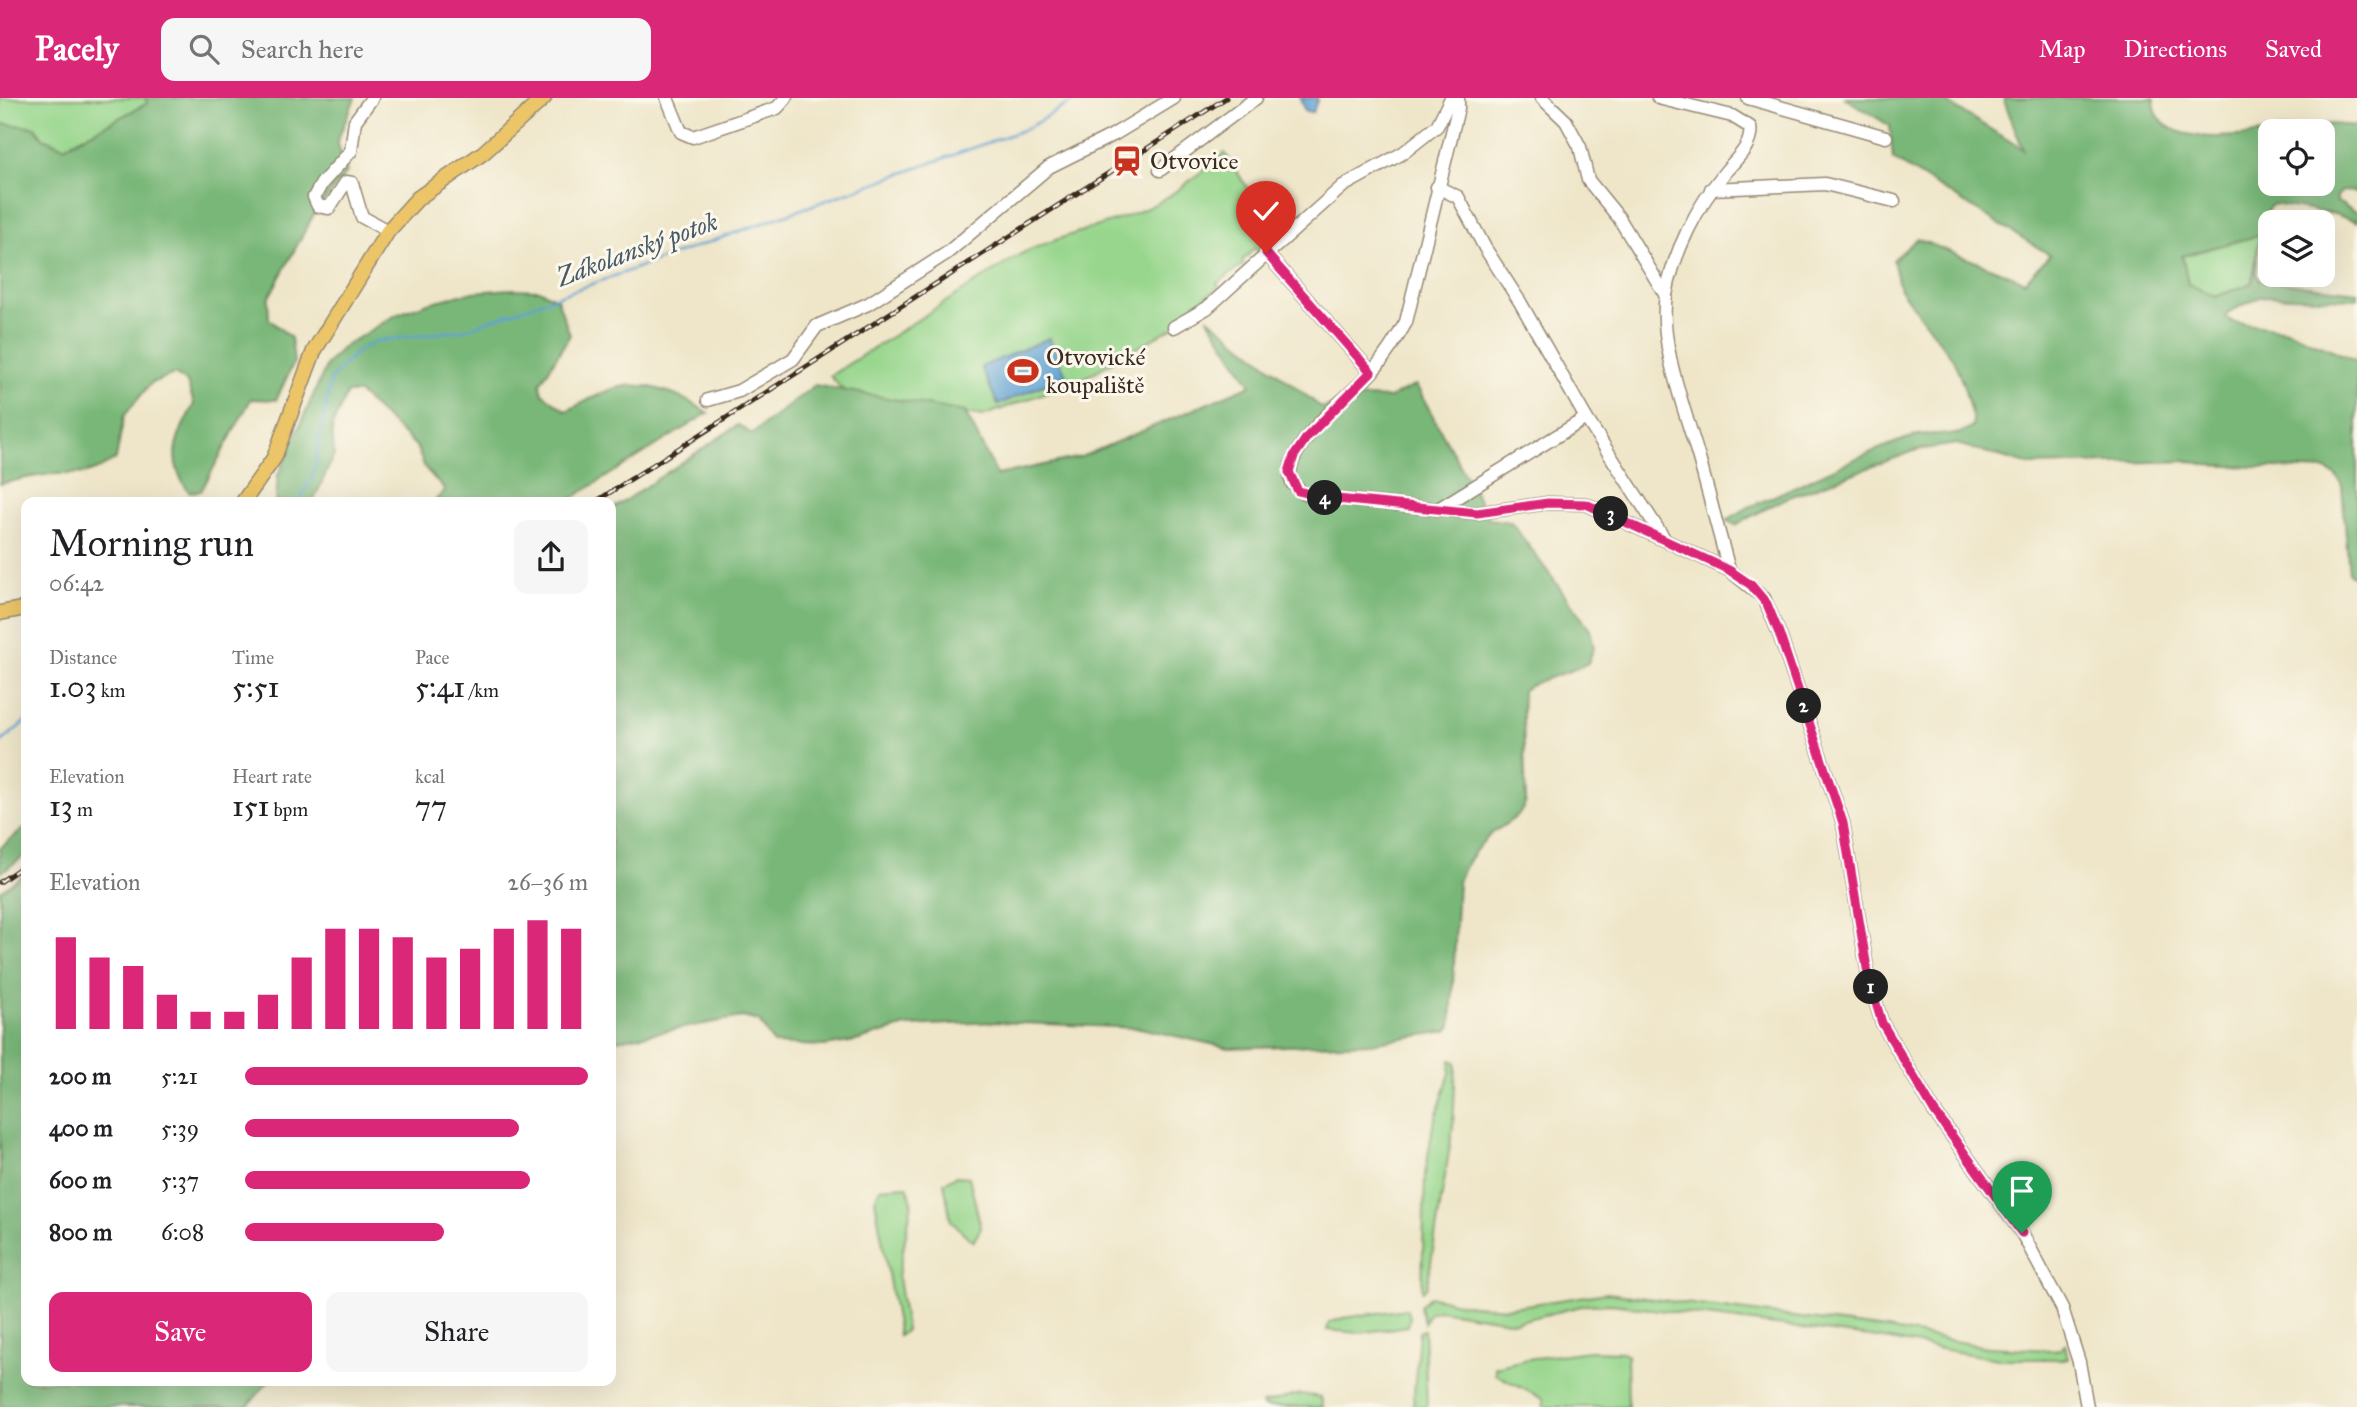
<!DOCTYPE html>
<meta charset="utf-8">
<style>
body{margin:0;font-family:"IM FELL Great Primer",serif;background:#f6f6f6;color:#202124;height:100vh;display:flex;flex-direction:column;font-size:26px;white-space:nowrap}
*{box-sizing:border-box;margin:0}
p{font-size:23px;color:#757577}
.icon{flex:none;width:38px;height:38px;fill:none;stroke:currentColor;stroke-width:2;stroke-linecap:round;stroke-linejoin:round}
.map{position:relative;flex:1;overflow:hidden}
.side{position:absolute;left:21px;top:399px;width:595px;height:889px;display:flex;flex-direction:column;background:#fff;border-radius:14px;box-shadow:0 7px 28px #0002}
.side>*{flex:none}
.fabs{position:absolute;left:2258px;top:21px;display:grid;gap:14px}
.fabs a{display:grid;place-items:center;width:77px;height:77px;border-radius:14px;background:#fff;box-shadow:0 7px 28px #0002;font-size:35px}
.pin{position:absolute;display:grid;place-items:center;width:60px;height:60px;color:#fff;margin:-72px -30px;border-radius:50% 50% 50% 0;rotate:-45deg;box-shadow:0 0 7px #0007}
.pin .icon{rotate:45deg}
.km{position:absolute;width:35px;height:35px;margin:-18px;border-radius:50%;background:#222;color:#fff;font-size:19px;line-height:35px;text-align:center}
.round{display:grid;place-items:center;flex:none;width:74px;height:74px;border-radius:14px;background:#f6f6f6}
.summary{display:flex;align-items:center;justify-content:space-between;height:119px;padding:0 28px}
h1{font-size:38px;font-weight:600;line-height:52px}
.stats{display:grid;grid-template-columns:repeat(3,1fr);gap:10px;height:119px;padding:7px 28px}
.stats div{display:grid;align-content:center}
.stats b{font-size:30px;font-weight:600}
.stats small{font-size:19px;font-weight:400}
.stats p{font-size:19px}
.chart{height:196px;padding:14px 28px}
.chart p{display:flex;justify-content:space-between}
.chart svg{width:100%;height:126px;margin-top:7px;stroke:#db2777;stroke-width:6}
.action{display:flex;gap:14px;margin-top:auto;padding:14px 28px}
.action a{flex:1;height:80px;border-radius:14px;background:#db2777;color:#fff;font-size:28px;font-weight:600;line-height:80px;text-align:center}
.action a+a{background:#f6f6f6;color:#202124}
ul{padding:0 28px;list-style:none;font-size:23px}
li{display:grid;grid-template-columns:112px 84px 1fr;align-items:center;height:52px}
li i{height:18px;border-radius:9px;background:#db2777}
header{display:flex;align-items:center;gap:42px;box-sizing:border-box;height:98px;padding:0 35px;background:#db2777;color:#fff}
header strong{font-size:33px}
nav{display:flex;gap:38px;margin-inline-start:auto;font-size:24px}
.search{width:490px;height:63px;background:#f6f6f6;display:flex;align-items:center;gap:18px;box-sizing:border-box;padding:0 24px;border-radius:14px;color:#757577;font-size:26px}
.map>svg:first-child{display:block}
.green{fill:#97d68c;stroke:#698055;stroke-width:2}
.forest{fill:#79b778;stroke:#5a704b;stroke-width:2;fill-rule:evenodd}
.water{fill:#5fa1d3;stroke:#4d6678;stroke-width:2}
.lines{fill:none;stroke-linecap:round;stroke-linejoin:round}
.stream{stroke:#5fa1d3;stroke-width:2.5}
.minor-casing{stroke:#958874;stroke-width:15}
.major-casing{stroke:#958874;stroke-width:17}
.minor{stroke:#fff;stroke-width:12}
.major{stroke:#ecc569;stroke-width:14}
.rail-casing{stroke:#3b2a1e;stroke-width:5}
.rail{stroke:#fbf7ec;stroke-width:2.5;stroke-dasharray:8;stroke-linecap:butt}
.route-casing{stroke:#fff;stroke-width:14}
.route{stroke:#db2777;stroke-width:9}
.labels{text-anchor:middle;stroke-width:6;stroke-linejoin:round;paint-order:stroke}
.poi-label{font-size:24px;fill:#3b2a1e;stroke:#fbf7ec;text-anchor:start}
.water-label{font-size:26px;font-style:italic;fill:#495a66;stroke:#fbf7ec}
</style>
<header>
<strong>Pacely</strong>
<div class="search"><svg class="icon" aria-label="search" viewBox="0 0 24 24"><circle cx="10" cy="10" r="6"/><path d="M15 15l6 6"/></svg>Search here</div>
<nav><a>Map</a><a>Directions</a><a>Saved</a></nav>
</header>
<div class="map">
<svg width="2357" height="1309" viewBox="0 0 2357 1309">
<rect width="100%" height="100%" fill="#fbf7ec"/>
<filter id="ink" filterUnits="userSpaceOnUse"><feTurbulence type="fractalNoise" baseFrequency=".0143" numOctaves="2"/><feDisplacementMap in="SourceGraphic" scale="14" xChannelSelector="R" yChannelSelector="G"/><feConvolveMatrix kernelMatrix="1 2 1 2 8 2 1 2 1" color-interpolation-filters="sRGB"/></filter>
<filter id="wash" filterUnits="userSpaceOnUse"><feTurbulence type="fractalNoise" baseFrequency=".00686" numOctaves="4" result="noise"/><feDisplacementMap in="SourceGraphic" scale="28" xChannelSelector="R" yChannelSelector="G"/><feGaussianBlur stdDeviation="1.57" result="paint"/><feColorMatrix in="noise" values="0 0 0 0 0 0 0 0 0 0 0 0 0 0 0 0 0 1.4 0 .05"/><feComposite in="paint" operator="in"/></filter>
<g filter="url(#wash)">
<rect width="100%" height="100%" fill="#efe6c9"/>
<g class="green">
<path d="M0,0H144L148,5L64,49L43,40L35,29L0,26Z"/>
<path d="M1225,55L1278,138L1258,153L1255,150L1242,163L1244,166L1217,185L1219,189L1196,206L1199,210L1184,223L1082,281L983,318L859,299L842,291L830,278L1019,157C1065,134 1119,127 1164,101C1186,88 1205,70 1225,55Z"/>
<path d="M2260,136L2252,185L2215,199L2187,186L2182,158Z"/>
<path d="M1451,962L1456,964L1453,1029L1427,1189L1422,1193L1425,1076L1433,1028L1450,975Z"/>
<path d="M956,1078L969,1079L981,1130L973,1144L951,1123L944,1085Z"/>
<path d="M907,1088L912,1104L898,1179L906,1232L899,1238L875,1102L880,1090Z"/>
<path d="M1607,1195L1887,1231L1987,1249L2051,1252L2061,1251L2065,1246L2068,1261H1998L1878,1240L1611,1206L1586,1207L1515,1224L1439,1212L1429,1215L1424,1225L1420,1208L1430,1198L1462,1206L1505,1210Z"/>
<path d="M1406,1211L1410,1218L1408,1228L1359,1235L1327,1232L1329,1225L1343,1220Z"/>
<path d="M1424,1232L1427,1309H1413L1419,1234Z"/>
<path d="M1589,1253L1622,1254L1627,1257L1628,1309H1544L1543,1301L1495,1276V1269L1528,1261Z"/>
<path d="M1300,1296L1321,1299L1323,1309H1264L1262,1306Z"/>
</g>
<g class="forest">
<path d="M144,0H355L337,43L347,74L314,116L268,201L269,221L291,240L294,264L276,302L251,301L201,393L189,394C164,360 177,339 194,306L187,284L174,276L151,285L124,318L116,361C89,378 84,376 54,376C36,377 18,382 0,386V26L35,29L43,40L64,49L148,5Z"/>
<path d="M1845,0H1939L2023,51L2003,0H2154C2152,51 2239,39 2270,34V86H2322V33H2275L2330,26L2357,28V94L2342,93L2337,98V104L2357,114V124L2334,116L2273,106C2257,119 2259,157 2256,176L2260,182L2357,194V201L2262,198L2227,215L2226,219L2233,224L2287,232L2357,263V480L2349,476L2342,388L2336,377L2326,372L2206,367L2192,363L2030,367L1957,346L1917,352L1784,401L1735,427L1727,422L1749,409C1804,386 1858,356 1915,338C1935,332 1953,343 1972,329L1973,323L1964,289L1953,261L1900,191L1893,162L1917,141L2025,183L2050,157L1893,61L1890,28ZM2260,137L2252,185L2216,199L2188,186L2182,158Z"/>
<path d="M511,191L539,192L557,201L570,237L540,286L542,295L566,313C581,306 595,298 610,292C643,279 681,297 708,315L566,404H434L445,392L425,370L416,348L359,295H347L332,328L334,357L313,404H276L278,377L327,266L343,249L396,217L428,205L473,194Z"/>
<path d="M1207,219L1322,310L1364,299L1390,300L1416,287L1489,421L1511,424L1590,531L1594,549L1588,565C1567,577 1541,579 1522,593L1526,703C1520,722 1504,725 1490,737C1476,750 1465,765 1458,783L1451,928L1447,933L1371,945L1229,950L1140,930L996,924L906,928L856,943L824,948L774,946L759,923L742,919L611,943V412L738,327L752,336L815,287L965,314L997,377L1081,359L1251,287Z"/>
<path d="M26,729V757L0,775V750Z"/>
<path d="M26,775V1283H269L247,1309H0V793Z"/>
</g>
<g class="water">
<path d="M1300,0H1318L1313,14H1305Z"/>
<path d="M1049,240L1066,277L998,307L981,269Z"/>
</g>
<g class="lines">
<g class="stream">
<path d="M299,404L313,377L331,281L341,269L359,252L376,243L463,232L1026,31L1078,0"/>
<path d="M0,645L26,623"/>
</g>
</g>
</g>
<g filter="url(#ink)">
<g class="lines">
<g class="minor-casing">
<g id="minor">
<path d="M372,0L355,23L351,53L322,85L314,99L318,108L329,110L346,84L352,85L362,119L388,133"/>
<path d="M667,0L681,34L693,39L777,10L786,0"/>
<path d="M1458,0V10L1406,224C1396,242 1386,258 1372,274C1351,297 1278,351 1292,385L1303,395L1327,400L1477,415L1548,405L1586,406L1729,472L1764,500L1779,535L1843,725L1869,882L1882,925L1934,1013L2022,1135L2062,1210L2079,1264L2087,1309"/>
<path d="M1542,0L1566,23L1580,49L1588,82L1619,120L1666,198"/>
<path d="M1658,0L1732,18L1750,29C1753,47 1737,60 1726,73C1697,108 1674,153 1666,197C1658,246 1687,317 1700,364C1710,400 1719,436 1729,472"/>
<path d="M1748,0L1886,39"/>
<path d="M1160,72L1256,0"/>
<path d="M1437,89L1458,99L1485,150L1520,204L1586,320L1665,442"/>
<path d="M1711,91L1825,86L1894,103"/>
<path d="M1266,155L1371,274"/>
<path d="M1174,229L1207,210L1343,88L1403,55L1437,28L1451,0"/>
<path d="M708,302L739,293L793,261L817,228L868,206L947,155L1049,69L1113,37L1174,0"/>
<path d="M1438,411L1586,320"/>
</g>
</g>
<g class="major-casing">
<g id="major">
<path d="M243,404L274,360L314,253L388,133L418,100L483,55L544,0"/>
<path d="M0,515L26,510"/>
</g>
</g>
<use href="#minor" class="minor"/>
<use href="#major" class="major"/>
<g class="rail-casing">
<g id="rail">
<path d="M595,404L1226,0"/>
<path d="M0,784L26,766"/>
</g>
</g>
<use href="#rail" class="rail"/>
</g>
</g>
<g class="lines" filter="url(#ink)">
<g class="route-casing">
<path id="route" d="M1266,155L1371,274L1307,339L1294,358L1289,374L1298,393L1327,400L1477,415L1548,405L1586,406L1729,472L1751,487L1767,506L1779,535L1843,725L1869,882L1882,925L1934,1013L2022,1135"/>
</g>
<use href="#route" class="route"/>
</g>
<defs>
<g id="station-bare" transform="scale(2.415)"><path d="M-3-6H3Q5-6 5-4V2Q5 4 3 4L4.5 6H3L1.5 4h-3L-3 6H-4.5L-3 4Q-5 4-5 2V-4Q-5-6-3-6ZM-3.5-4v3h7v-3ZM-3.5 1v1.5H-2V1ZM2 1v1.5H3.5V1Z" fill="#c8321e" stroke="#fbf7ec" stroke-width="2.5" paint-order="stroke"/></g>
<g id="stadium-bare" transform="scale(2.415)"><path d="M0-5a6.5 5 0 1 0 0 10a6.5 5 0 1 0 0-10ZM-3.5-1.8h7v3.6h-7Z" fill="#c8321e" stroke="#fbf7ec" stroke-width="2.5" paint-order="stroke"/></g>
</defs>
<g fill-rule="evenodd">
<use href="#station-bare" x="1127" y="63"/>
<use href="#stadium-bare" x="1023" y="273"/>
</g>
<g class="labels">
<g class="poi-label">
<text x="1150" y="71">Otvovice</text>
<text x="1046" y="267">Otvovické<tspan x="1046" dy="28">koupaliště</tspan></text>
</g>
<g class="water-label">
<text transform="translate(637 151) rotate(-20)" y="9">Zákolanský potok</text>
</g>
</g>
</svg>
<div class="fabs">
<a><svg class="icon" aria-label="locate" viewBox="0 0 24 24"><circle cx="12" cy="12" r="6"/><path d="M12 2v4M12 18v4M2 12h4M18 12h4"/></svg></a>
<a><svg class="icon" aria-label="layers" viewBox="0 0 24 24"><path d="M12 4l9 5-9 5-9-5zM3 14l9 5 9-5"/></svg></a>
</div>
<div class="pin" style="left:2022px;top:1135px;background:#1e9e55"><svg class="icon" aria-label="arrive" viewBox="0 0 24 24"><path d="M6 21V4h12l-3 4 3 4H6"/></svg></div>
<div class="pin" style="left:1266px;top:155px;background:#d93025"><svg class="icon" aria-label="check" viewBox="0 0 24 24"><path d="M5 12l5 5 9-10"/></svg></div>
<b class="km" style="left:1871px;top:889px">1</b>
<b class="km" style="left:1804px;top:608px">2</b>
<b class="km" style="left:1611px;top:416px">3</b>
<b class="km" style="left:1325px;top:400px">4</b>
<section class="side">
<div class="summary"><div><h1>Morning run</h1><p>06:42</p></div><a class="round"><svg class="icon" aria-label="share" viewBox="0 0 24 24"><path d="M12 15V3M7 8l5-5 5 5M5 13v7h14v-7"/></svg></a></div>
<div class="stats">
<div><p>Distance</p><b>1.03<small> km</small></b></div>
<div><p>Time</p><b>5:51</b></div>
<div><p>Pace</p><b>5:41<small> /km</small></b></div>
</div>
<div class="stats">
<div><p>Elevation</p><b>13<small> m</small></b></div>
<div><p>Heart rate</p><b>151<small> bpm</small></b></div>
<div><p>kcal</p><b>77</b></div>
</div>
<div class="chart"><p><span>Elevation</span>26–36 m</p>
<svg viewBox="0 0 160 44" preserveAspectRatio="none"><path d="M5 44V12M15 44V19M25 44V22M35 44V32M45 44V38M55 44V38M65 44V32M75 44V19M85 44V9M95 44V9M105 44V12M115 44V19M125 44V16M135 44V9M145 44V6M155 44V9"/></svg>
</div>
<ul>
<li><b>200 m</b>5:21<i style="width:100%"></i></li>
<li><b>400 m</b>5:39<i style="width:80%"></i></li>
<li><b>600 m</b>5:37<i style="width:83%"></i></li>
<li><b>800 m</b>6:08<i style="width:58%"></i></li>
</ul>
<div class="action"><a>Save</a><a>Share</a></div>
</section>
</div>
